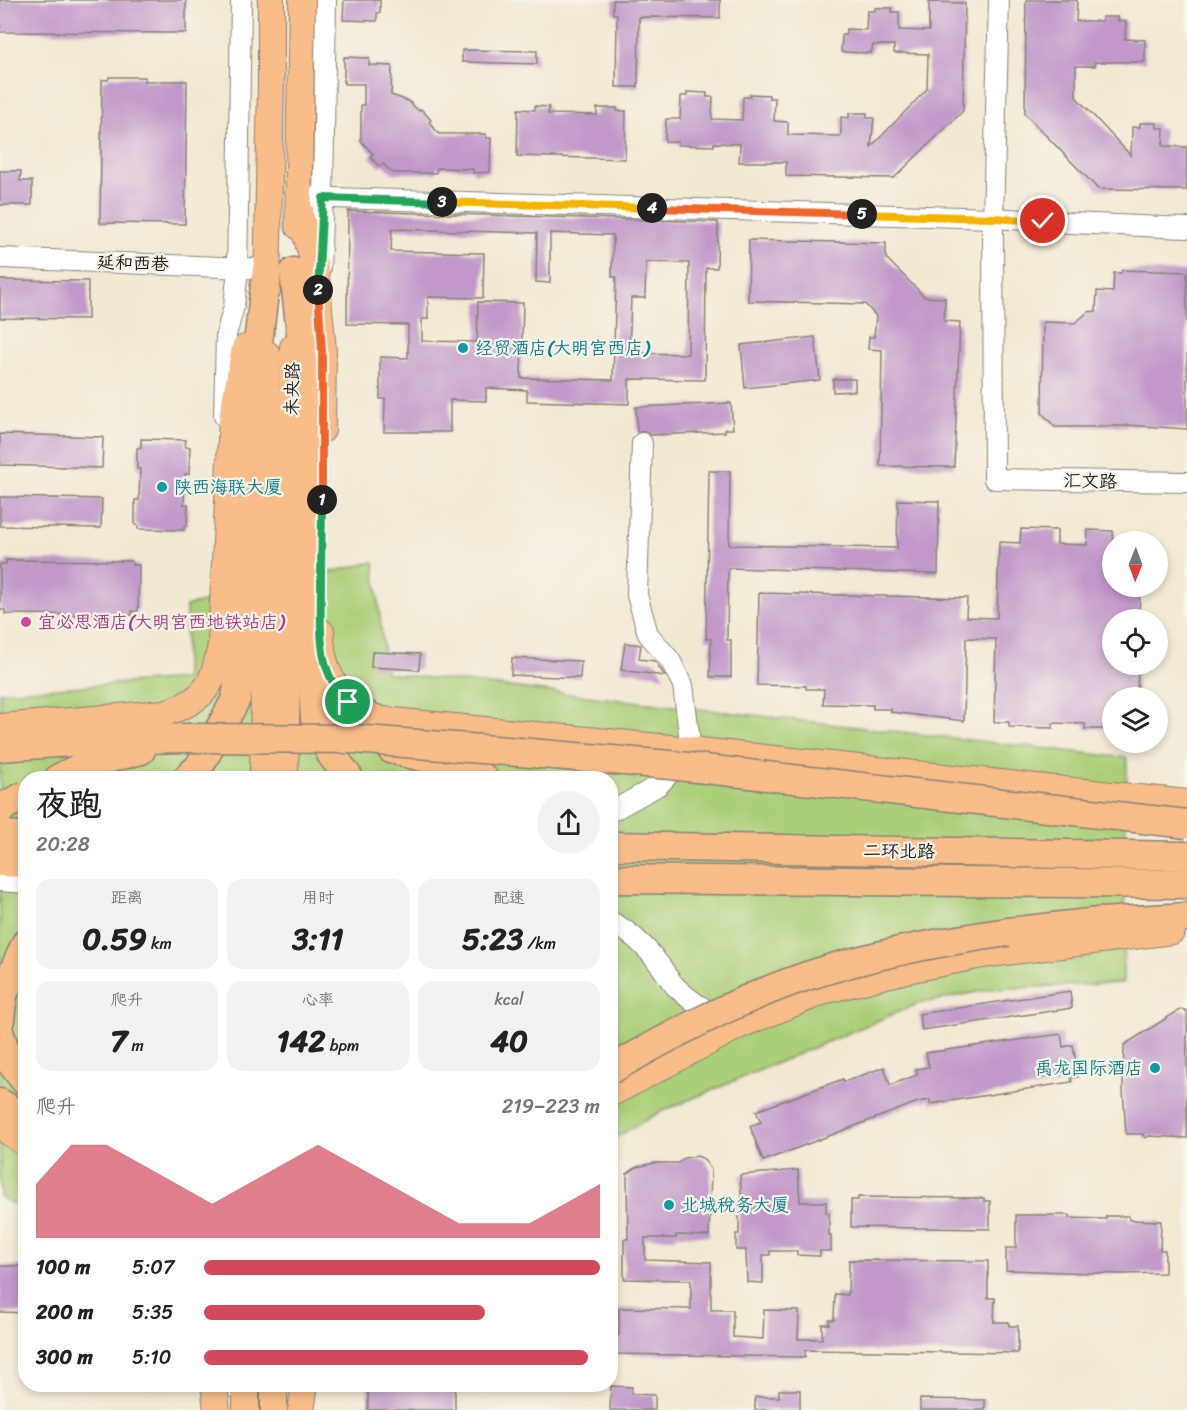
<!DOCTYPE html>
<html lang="zh">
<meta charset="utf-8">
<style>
body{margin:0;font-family:Sriracha,"LXGW WenKai TC",sans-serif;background:#f2f2f2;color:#222;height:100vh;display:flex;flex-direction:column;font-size:22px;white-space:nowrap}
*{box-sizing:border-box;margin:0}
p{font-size:20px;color:#767676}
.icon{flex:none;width:33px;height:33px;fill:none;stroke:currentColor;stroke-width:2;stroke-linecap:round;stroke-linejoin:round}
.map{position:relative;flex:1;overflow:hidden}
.panel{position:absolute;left:18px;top:771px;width:600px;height:621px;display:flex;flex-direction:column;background:#fff;border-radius:24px;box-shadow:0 3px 9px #0003}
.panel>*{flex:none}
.needle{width:39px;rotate:181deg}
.controls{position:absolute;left:1102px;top:531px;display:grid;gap:12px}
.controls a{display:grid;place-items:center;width:66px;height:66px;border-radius:50%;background:#fff;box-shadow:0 3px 9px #0003;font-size:30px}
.pin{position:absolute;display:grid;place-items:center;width:51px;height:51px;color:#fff;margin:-26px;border:3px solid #fff;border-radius:50%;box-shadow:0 2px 6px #0007}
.km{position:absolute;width:30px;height:30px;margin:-15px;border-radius:50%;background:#222;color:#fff;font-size:16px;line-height:30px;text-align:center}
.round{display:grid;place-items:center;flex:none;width:63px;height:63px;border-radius:32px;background:#f2f2f2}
.head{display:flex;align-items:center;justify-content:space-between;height:102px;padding:0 18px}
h1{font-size:33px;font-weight:700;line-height:45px}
.figures{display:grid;grid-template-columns:repeat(3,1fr);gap:9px;height:102px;padding:6px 18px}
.figures div{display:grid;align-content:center;border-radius:15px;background:#f2f2f2;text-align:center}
.figures b{font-size:30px;font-weight:700}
.figures small{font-size:16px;font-weight:400}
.figures p{font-size:16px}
.chart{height:168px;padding:12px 18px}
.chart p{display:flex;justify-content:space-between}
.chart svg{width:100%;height:108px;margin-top:6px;fill:#d1495b;opacity:.7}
ul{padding:0 18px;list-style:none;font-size:20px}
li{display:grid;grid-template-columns:96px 72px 1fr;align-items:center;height:45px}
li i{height:15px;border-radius:8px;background:#d1495b}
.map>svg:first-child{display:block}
.green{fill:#abcf78;stroke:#64764a;stroke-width:1.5}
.building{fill:#c198c9;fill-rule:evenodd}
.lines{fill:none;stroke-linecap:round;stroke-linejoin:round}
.minor-casing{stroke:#888278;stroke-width:22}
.major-casing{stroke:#888278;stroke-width:28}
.highway-casing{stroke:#888278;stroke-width:31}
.minor{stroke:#fff;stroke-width:20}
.major{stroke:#f8bd89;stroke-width:26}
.highway{stroke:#f8bd89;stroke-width:28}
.highway-bridge-casing{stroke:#888278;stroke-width:31;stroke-linecap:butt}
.highway-bridge{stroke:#f8bd89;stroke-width:28}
.split-1-casing{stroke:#fff;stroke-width:12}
.split-2-casing{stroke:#fff;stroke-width:12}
.split-3-casing{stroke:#fff;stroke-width:12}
.split-4-casing{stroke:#fff;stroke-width:12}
.split-5-casing{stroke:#fff;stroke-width:12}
.split-6-casing{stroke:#fff;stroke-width:12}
.split-1{stroke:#22a559;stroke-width:8}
.split-2{stroke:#f0652b;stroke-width:8}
.split-3{stroke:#22a559;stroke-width:8}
.split-4{stroke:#f5b400;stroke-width:8}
.split-5{stroke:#f0652b;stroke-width:8}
.split-6{stroke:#f5b400;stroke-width:8}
.culture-dot{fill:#0f9aa8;stroke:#f7f3e8;stroke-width:2}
.hotel-dot{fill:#d1479c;stroke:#f7f3e8;stroke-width:2}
.labels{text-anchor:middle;stroke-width:4.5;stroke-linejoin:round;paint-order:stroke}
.street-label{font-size:18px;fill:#1c1c1c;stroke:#f7f3e8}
.culture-label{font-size:18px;fill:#0d838f;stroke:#f7f3e8;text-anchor:start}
.hotel-label{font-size:18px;fill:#b23c85;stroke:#f7f3e8;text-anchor:start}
</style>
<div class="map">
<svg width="1187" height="1410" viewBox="0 0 1187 1410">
<rect width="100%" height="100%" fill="#f7f3e8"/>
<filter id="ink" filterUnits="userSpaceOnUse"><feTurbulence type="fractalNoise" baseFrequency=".0167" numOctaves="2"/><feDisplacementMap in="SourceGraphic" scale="12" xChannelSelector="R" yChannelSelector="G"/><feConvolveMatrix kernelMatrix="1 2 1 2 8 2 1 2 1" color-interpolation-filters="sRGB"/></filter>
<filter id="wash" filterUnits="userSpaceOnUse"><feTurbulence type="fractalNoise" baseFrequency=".008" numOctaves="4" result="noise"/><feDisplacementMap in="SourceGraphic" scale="24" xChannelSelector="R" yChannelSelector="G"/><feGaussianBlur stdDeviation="1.35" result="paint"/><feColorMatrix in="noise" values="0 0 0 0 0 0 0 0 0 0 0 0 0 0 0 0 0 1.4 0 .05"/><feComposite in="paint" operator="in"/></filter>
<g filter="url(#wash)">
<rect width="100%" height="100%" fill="#f3e9d3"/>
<path class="green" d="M374,562L386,673L1127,758L1123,983L992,989L917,1004L658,1113L611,1140L610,778H26L25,1210L0,1197V692L185,679L186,606Z"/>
<g id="blocks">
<g class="building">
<path d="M0,0H186V33L0,32Z"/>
<path d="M344,0H380V13H377V21L343,20Z"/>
<path d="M613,0H720V18L639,17L638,87H616L617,14H613Z"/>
<path d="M1026,0H1077L1076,21H1102V17H1118V21H1126L1125,39L1145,40V62H1095V66H1076V97L1131,156L1132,127H1140V123H1157V128H1164L1163,146L1187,147V190L1098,189L1025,114Z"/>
<path d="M929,2L965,3L963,111L894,178L786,176V162H739L740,144L714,143V146L678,145V142H665L666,119H680L681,96H687V92L707,93V97H713L712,119L742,120L743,97H750V94L769,95V98H775L774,121L788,122V135L841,136V117L849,118V113H867V118H874L871,147L927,89L928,54L894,53V45H873L871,53L841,52L842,35H846V29L866,30L867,11H875V8H892V12H899V30L929,31Z"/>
<path d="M462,50L537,51V64L462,62Z"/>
<path d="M344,57L369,58V65L392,66L391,95L408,101L419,111L421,109L431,120L429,122L439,134H486V138H491L490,172L473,173V169L437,168L436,173H393L383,164L380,167L370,157L373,154L361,141V105H364V84H344Z"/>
<path d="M109,77H145V81H187L185,224L100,223L102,80H108Z"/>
<path d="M535,106L549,107L548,114L597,115V108H617V111H626L625,159L517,156L518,109L535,110Z"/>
<path d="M0,171H21L20,181H32V205H0Z"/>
<path d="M348,211L718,222L717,268H706L705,380L629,379V404L527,401V390L486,388V401L450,400V432H384L385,399H380V357L408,358V325L347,324ZM392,229L537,233L536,282L550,283V233L613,235L612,277H616L613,380L521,378L523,303L478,302L477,342L422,341V319H428V297L483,298L484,253L391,251ZM646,262L689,263L688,354L629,353L631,298H645Z"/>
<path d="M749,240L886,243V258L925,297L945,298L944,321L960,322L954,467L880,466L882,350L868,349L869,337H874L876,316L865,304L748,301Z"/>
<path d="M1122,270L1187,272V429L1127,425V426H1099V427H1055L1042,413L1043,322L1075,323L1088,312L1096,311L1097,291L1113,292L1114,273H1121Z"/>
<path d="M0,280L88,281V319L0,318Z"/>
<path d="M815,337L820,380L745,388L741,345Z"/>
<path d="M833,379H855V391L833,392Z"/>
<path d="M731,403L733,429H725V432L651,435L643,431L637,432L636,407Z"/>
<path d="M0,434L103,437L102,468L0,465Z"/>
<path d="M141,439L186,440L185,447H190L189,474H185L184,504H188L187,526H184V530L138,529V525H135V500H139L140,469H137V448H141Z"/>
<path d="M709,471H730L729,545L897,548L898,500L939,501L938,574L728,568L727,640H731V677H710L711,639H706Z"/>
<path d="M0,497L102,499L101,528L0,526Z"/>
<path d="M1021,529L1057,530V544L1087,545L1088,530L1113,531V586H1140L1139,620H1113V664H1138L1137,698H1113V729H1085V724L1053,723V728L1009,727V722H994L996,639L966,638L964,721L891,712V709H873V705L823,704L824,689H806V686L757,685L759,593L967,598L966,617L997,618L999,542L1020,543Z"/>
<path d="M6,560L132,561V565H139L138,611H132V615L5,614V610H0V564H6Z"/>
<path d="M625,643L641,645L639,659L655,661L665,676L621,670Z"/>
<path d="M372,652L420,654L419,670L371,667Z"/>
<path d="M512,658L581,661L580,678L511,675Z"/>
<path d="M1070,991L1072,1008L922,1030L919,1014Z"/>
<path d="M1181,1009L1187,1011V1138L1149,1136L1146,1138L1142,1134H1126L1123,1090L1124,1045Z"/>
<path d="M1061,1034L1063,1047L1073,1045L1078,1077L1071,1078L1072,1082L930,1104V1100L918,1102L763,1161L750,1126L761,1122L756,1111L843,1079L844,1082L884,1067L890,1085L917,1075L916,1069L929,1067L926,1053Z"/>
<path d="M697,1156L704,1159L711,1170L709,1236L676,1235V1238H645V1260L711,1262V1310H733V1337L763,1339L764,1310L799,1311L798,1339H822V1324H829V1320H834L835,1294L848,1295L849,1260L988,1261V1298H995L994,1322H1009V1326H1018V1353L805,1350V1357L612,1354V1335H619V1308L691,1309V1280L624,1279V1239H628L627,1174L637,1167L654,1163H678L684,1158Z"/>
<path d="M798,1170L800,1202H826V1213H829V1235H831V1251H820V1256L797,1255V1251H770V1255H763V1283L747,1282L746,1250H736V1234H739V1202H742L740,1175Z"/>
<path d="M858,1197L984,1198V1201H990V1229L851,1227V1200H858Z"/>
<path d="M1016,1215H1069V1218L1106,1219V1216H1129V1220L1161,1221L1160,1250H1165V1273L1120,1274L1006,1270V1248H1016Z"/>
<path d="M0,1266H26V1313L0,1312Z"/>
<rect x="368" y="1384" width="87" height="26"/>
<path d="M611,1386L632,1387L631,1394L655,1395V1410H610Z"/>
<path d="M779,1390H800V1410H755V1397H779Z"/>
<path d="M920,1399L985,1400V1410H920Z"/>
</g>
</g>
</g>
<g filter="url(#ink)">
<use href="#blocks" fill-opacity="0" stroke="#888278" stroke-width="1.5"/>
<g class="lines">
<g class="minor-casing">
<g id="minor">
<path d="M999,0L993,218L994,479L1187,482"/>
<path d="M299,197L993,218L1070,223L1187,228"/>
<path d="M0,258L267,269"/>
<path d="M320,268L323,198L326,0"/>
<path d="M224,416L226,335L234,306L237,278L241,0"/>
<path d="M610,810H614L659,785L691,750L683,685L670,660L648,634L637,595L642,443"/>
<path d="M0,881L26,883"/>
<path d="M610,921C630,932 646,946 659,964C665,971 669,980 676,987C690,1001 705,1010 722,1017"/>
</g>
</g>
<g class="major-casing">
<g id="major">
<path d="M299,210L315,267L323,351L322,430"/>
<path d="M298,226L302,0"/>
<path d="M267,291L271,84V0"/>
<path d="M321,632C321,674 341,709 383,720L691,750L1187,803"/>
<path d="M0,727L164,713C205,701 214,685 221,644L232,419L245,348"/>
<path d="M263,778L267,354"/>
<path d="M285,778L293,347"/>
<path d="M610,1094L740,1025L827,990L907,970L982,955L1172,931"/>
<path d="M0,1126L26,1144"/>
<path d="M214,1384L217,1410"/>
<path d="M274,1384V1410"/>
<path d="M246,1410V1384"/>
<path d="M301,1410L305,1384"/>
</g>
</g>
<g class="highway-casing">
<g id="highway">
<path d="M294,272L310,413V640L315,719L331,754L349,778"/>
<path d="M0,747L99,740L187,738"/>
<path d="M391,749L433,760L483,778"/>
<path d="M59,778L85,765L141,750"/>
<path d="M187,778L199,767L236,699L243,639L248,425L267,269"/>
<path d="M0,835L26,836"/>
<path d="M610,846L1187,856"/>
<path d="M0,862L26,863"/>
<path d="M610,879L1187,884"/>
<path d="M1008,932L1098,922L1187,917"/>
<path d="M0,1020L3,995L26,943"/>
<path d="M0,1034L8,1059L26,1082"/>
<path d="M0,1103L26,1120"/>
</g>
</g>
<use href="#minor" class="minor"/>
<use href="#major" class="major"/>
<use href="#highway" class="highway"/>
<g class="highway-bridge-casing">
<g id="highway-bridge">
<path d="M187,738L353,739L507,751L670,765L1187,824"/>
<path d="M0,811L4,806L26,795"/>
<path d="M610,1070C673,1034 738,999 807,976C873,954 940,942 1008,932"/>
</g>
</g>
<use href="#highway-bridge" class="highway-bridge"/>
</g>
</g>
<g class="lines" filter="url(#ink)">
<g class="split-1-casing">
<path id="split-1" d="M322,500C322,528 321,556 321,584C321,624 315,672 348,702"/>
</g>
<g class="split-2-casing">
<path id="split-2" d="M318,290L322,351V500"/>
</g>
<g class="split-3-casing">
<path id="split-3" d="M318,290L323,198L442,202"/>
</g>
<g class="split-4-casing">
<path id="split-4" d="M442,202L652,208"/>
</g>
<g class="split-5-casing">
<path id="split-5" d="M652,208L862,214"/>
</g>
<g class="split-6-casing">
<path id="split-6" d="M862,214L993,218L1043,221"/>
</g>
<use href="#split-1" class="split-1"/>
<use href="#split-2" class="split-2"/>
<use href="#split-3" class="split-3"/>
<use href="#split-4" class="split-4"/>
<use href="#split-5" class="split-5"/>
<use href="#split-6" class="split-6"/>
</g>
<g class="culture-dot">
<circle cx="463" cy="348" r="6"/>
<circle cx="162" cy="487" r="6"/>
<circle cx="1155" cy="1068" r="6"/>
<circle cx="669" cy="1205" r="6"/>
</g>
<circle class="hotel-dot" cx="26" cy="622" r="6"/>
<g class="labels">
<g class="street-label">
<text transform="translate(133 263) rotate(2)" y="6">延和西巷</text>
<text transform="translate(292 389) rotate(-89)" y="6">未央路</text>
<text transform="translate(1090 481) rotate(1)" y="6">汇文路</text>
<text transform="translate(899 851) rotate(1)" y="6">二环北路</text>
</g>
<g class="culture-label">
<text x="475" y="354">经贸酒店(大明宫西店)</text>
<text x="174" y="493">陕西海联大厦</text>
<text x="1143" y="1074" text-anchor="end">禹龙国际酒店</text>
<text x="681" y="1211">北城税务大厦</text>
</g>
<g class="hotel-label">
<text x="38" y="628">宜必思酒店(大明宫西地铁站店)</text>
</g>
</g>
</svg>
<div class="controls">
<a><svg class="needle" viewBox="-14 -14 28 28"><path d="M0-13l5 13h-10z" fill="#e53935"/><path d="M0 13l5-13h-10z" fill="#767676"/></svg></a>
<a><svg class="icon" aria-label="locate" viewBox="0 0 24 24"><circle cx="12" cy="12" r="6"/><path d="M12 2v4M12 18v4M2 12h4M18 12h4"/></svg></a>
<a><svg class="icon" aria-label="layers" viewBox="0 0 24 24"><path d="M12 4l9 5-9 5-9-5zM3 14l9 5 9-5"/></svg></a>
</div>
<div class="pin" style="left:348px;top:702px;background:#1e9e55"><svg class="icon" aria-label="arrive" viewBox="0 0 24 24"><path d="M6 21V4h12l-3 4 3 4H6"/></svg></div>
<div class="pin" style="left:1043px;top:221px;background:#d93025"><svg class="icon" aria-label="check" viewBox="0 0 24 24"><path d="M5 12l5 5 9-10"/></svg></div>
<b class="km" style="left:322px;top:500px">1</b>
<b class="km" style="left:318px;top:290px">2</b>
<b class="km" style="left:442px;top:202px">3</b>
<b class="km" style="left:652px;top:208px">4</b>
<b class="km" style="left:862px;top:214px">5</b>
<section class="panel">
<div class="head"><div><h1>夜跑</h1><p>20:28</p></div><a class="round"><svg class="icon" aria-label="share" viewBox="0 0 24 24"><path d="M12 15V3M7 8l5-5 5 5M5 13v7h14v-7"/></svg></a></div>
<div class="figures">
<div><p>距离</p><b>0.59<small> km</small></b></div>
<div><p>用时</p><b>3:11</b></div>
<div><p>配速</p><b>5:23<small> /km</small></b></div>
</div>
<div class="figures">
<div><p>爬升</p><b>7<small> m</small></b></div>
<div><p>心率</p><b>142<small> bpm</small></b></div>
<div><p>kcal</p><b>40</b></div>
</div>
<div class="chart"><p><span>爬升</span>219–223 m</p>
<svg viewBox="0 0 160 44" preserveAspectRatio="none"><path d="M0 44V22L10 6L20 6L30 14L40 22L50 30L60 22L70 14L80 6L90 14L100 22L110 30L120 38L130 38L140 38L150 30L160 22V44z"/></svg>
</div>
<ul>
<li><b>100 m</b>5:07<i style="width:100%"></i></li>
<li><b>200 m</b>5:35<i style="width:71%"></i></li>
<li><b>300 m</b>5:10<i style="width:97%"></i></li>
</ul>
</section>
</div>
